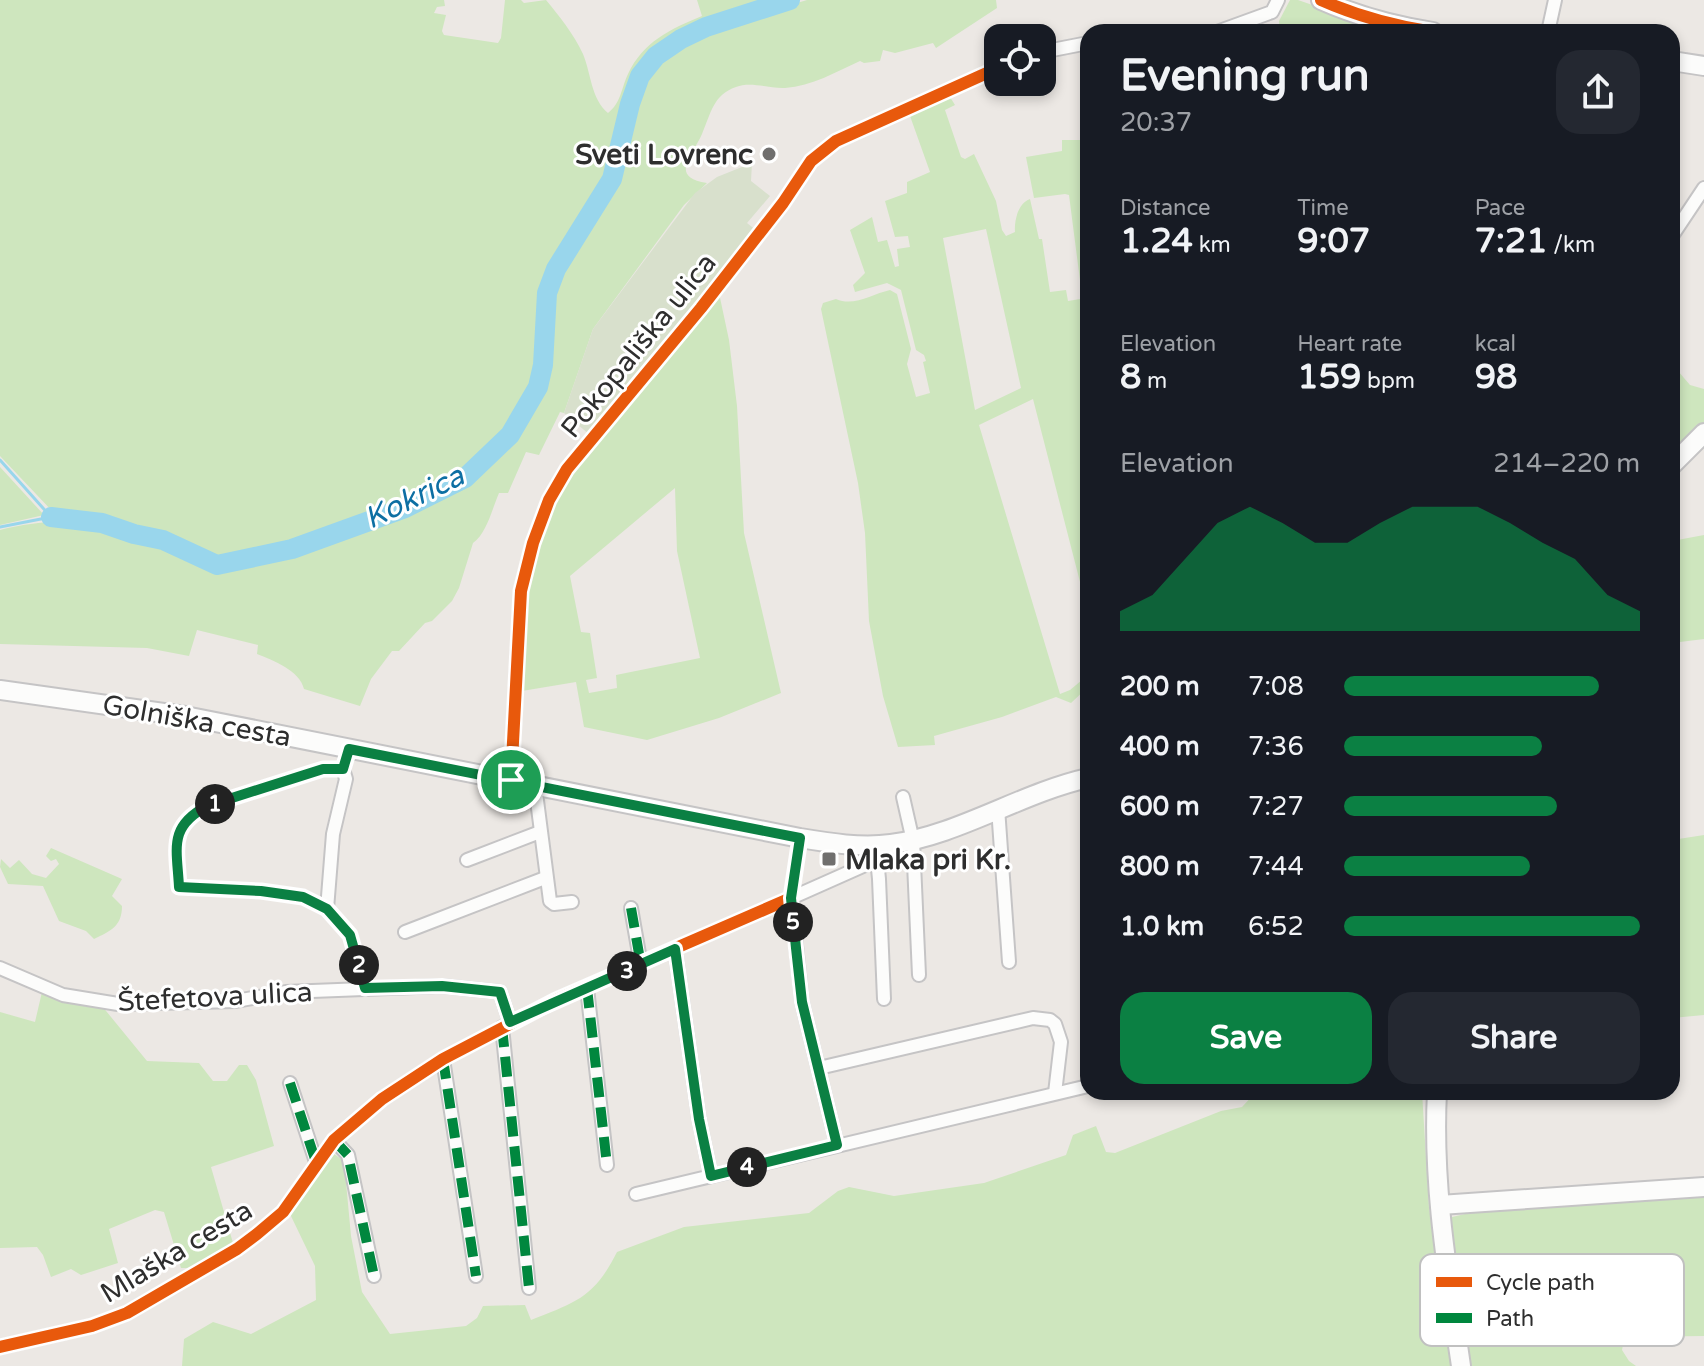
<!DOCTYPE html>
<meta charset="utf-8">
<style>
body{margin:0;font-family:"Varela Round",sans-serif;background:#242831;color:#f1f3f6;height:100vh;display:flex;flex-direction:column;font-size:30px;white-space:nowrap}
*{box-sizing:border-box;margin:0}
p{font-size:26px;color:#9ea1a6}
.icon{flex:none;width:44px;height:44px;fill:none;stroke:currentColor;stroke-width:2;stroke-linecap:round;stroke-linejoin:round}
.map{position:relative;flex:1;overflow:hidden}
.drawer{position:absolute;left:1080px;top:24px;width:600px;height:1076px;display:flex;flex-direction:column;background:#171b24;border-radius:24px;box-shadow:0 4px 12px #0003}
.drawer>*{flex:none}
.fabs{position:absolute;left:984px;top:24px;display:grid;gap:16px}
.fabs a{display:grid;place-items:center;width:72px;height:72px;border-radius:16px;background:#171b24;box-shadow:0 4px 12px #0003;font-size:40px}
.pin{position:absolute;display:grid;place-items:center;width:68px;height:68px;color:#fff;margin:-34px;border:4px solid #fff;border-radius:50%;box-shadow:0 2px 8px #0007}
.km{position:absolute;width:40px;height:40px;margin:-20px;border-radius:50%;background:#222;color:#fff;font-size:22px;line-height:40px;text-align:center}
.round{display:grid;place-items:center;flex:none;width:84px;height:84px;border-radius:24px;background:#242831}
.overview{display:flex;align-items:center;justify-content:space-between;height:136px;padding:0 40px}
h1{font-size:44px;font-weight:700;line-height:60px}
.metrics{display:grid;grid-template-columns:repeat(3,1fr);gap:12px;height:136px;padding:8px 40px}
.metrics div{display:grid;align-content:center}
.metrics b{font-size:34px;font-weight:700}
.metrics small{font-size:22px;font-weight:400}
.metrics p{font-size:22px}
.chart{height:224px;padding:16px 40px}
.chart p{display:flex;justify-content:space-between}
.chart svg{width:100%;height:144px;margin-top:8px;fill:#0b8043;opacity:.7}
.primary-button{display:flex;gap:16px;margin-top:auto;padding:16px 40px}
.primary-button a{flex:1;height:92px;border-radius:24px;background:#0b8043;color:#fff;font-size:32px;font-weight:700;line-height:92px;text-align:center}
.primary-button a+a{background:#242831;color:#f1f3f6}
ul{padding:0 40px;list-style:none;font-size:26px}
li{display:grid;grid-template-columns:128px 96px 1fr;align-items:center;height:60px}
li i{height:20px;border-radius:10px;background:#0b8043}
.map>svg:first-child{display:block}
.green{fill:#cee6be;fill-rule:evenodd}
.cemetery{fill:#d8e0cc}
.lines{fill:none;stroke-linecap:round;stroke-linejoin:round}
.stream{stroke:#99d6ec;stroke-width:3}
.river{stroke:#99d6ec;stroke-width:20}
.street-casing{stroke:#c5c4c5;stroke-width:16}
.secondary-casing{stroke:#c5c4c5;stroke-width:22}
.street{stroke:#fcfcfb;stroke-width:12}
.secondary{stroke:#fcfcfb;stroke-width:18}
.quiet{stroke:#00873e;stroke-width:10;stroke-dasharray:20 10;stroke-linecap:butt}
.cycleway-casing{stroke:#fff;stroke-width:17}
.cycleway{stroke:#e8590c;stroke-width:12}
.route-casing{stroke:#fff;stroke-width:16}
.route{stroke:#0b8043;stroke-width:10}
.poi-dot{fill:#706f6e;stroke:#fff;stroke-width:3}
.labels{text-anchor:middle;stroke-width:6;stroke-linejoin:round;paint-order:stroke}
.poi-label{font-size:28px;font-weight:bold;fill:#2e2e2e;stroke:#fff;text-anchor:end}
.street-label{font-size:28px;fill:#2e2e2e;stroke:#fff}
.water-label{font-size:30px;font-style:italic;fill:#0d6fa3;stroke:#fff}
.key{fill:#fff;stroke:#c0c0c0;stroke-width:2}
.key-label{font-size:22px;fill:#2e2e2e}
</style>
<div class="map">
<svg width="1704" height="1366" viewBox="0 0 1704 1366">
<rect width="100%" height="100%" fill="#ece8e4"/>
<g class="green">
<path d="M0,0H444L445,6L437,7L434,13L446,15L442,31L444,35L498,43L501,38L505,0H521L524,3L546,0C560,17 573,33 583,54C591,73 591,99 608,113C621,103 621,89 628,74C643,42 670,29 702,16L697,0H778C746,10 709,18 679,35C600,80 639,170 577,225L578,232L544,291L541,365L500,441L461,478L403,506L389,509L387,513L390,515L408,512L438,494L461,485L517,435L529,417L547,370L546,331L557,271L614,181L634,102L644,79L656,62L668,52L715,28L807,0H996L997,8L936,48L933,43L895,53L883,50L880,61L864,63L860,61C836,72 812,86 785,88C770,89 751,81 736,87C713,95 711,113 702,134C693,155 668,177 707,183L684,205L593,329L564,413L560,412L539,455L526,452L508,493H499C492,509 487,533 473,543L459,588L452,601L432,621L425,623L399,651H392L371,679L360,706L304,689C300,671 273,660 257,654L258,645L197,630L189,656L147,648L0,644V530C45,519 83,518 128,534L132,532L97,517L54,513L0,456Z"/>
<path d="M1290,0H1298L1390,32H1280L1279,21Z"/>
<path d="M950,97L955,105L945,110L961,157L965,159L974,154L996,201L1002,230L1006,236L1015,232C1014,221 1018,203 1030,199L1039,239H1042L1050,292L1066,290L1068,301L1080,299L1081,288L1069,195L1065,194L1034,198L1026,157L1062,151V140H1088V613L1033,399L979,425L1060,694L1070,690L1088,675V687L1071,703L1056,697L1002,717L934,736L935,745L898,747L883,696L869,621L865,533L858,483L821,309L823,303L836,299C854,307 872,294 890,290L897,294L911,349L907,364L916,397L930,393L923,362L926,361L924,355L916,350L901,290L887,283L855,292L853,285L865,273L850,230L872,217L878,242L887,240L895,267L899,266L897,249L910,247L908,236L895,237L885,201L907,193V182L930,172L910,116ZM986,229L1021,388L975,410L943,238Z"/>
<path d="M719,293L729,340L737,406L744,533L781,693L719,718L647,740L584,727L576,682L522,691C513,629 539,509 579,460C604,428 635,400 662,368L667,356ZM675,488L677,551L700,658L616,675L617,688L589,693L586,680L597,678L590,633L581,632L570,576Z"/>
<path d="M1672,364L1690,385L1704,389V425L1672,456Z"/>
<path d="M0,467L44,515L0,525Z"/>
<path d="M1704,535V639L1672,643V541Z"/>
<path d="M1704,835V1015L1672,1018V840Z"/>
<path d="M51,848L122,879L112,896L122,906C122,926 111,931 94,939L86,931L59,921L43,886L8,884L0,867L1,859L10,868L19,860L32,874L46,878L59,864L56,859L51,861L46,856Z"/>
<path d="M42,992L87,1007L102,1006L147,1061L199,1063L213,1081H227L239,1065H247L256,1080L274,1146L211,1167L233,1243C218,1254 201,1269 181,1268L164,1212L155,1210L109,1229L118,1263L81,1275L71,1269L51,1277L43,1255L37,1247L0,1248V1012L35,1022Z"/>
<path d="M1256,1092H1422L1429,1207L1452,1366H182L184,1339L213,1322L251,1334L316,1300L315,1266L290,1214L321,1161L334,1154L344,1161L351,1236L362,1292L390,1334L466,1326L477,1318L483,1306L525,1305L531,1320C576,1302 594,1298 617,1252L684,1227L809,1213L838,1191L849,1187L894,1196L984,1183L1066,1155L1073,1135L1096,1126L1106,1152L1115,1153L1221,1111L1242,1107Z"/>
<path d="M1704,1190V1336L1629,1337L1624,1340L1622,1350L1629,1361L1636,1366H1468L1461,1302L1471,1301L1470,1297L1462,1293L1453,1261L1448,1218L1486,1209Z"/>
</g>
<path class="cemetery" d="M752,163L751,181L770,196L747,223L757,231L590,435L564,413L593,329L695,193L717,177Z"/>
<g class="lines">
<path class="stream" d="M0,460L51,517L0,527"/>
<path class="river" d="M51,517L102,523L134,534L163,540L217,565L292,549L405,508L465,478L510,435L538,387L543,365L547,293L556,269L612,179L630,104L640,76L656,56L681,39L706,27L790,0"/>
<g class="street-casing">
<g id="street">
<path d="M1217,32L1272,12L1278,0"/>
<path d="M1548,32L1555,0"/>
<path d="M1042,52L1088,43"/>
<path d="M1672,236L1704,188"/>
<path d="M349,749L343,769H323L207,806C168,827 177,848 179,887L261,891L303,897L327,909L350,935L365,988"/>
<path d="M511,780L521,591L533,543L549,500L567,469L701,308L783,203L811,161L836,141L998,68"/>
<path d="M535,785L550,901L554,904L572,902"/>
<path d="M903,797L913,841L919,975"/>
<path d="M998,808L1009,962"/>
<path d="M467,860L540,832"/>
<path d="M631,908L641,965"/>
<path d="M327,909L333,834L346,779L343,769"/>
<path d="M405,932L545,878"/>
<path d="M675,949L699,1119L711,1176"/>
<path d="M0,968L63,995L118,1004L236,1001L286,992L442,986L500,992L510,1022"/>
<path d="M587,988L607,1165"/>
<path d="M502,1027L529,1288"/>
<path d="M443,1059L476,1276"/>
<path d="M819,1068L1033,1018L1050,1020L1055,1024L1061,1042L1055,1093"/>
<path d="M290,1083L316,1162"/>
<path d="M334,1140L348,1155L374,1276"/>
<path d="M837,1145L802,1002L791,898L872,862L878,869L879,879L884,999"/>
<path d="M636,1194L1088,1086"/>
<path d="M0,1347L92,1326L127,1313L237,1249L257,1234L283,1212L334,1140L382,1099L443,1059L556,1000L791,898L800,838"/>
</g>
</g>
<g class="secondary-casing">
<g id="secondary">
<path d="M1321,0C1357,16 1394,26 1433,32"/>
<path d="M1672,61L1704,66"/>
<path d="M1672,465L1704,433"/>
<path d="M0,690L185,716L800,838C830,843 861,848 891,844C957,836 1021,793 1088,778"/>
<path d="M1437,1092C1432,1184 1448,1276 1461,1366"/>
<path d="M1440,1205L1704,1187"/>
</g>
</g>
<use href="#street" class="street"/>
<use href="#secondary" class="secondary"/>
<g class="quiet">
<path d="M631,908L641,965"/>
<path d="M587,988L607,1165"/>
<path d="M502,1027L529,1288"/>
<path d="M443,1059L476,1276"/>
<path d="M290,1083L316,1162"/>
<path d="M334,1140L348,1155L374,1276"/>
</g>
<g class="cycleway-casing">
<g id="cycleway">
<path d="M1321,0C1357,16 1394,26 1433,32"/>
<path d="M349,749L343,769H323L207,806C168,827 177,848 179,887L261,891L303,897L327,909L350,935L365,988"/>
<path d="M511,780L521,591L533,543L549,500L567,469L701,308L783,203L811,161L836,141L998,68"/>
<path d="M0,1347L92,1326L127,1313L237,1249L257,1234L283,1212L334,1140L382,1099L443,1059L556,1000L791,898L800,838"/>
</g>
</g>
<use href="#cycleway" class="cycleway"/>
</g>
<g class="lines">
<g class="route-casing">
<path id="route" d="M349,749L800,838L791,898L796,948L802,1002L837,1145L711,1176L699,1119L675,949L510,1022L500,992L442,986L365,988L350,935L327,909L303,897L261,891L179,887C177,848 168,827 207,806L323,769H343Z"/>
</g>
<use href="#route" class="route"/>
</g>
<g class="poi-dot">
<circle cx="769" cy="154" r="8"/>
<rect x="821" y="851" width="16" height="16" rx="4"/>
</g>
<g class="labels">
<g class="poi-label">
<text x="753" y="164">Sveti Lovrenc</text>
<text x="845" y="869" text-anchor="start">Mlaka pri Kr.</text>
</g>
<g class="street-label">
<text transform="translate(638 345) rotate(-51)" y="10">Pokopališka ulica</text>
<text transform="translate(197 720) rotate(10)" y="10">Golniška cesta</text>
<text transform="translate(215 996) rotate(-3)" y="10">Štefetova ulica</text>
<text transform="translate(176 1251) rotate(-31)" y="10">Mlaška cesta</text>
</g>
<g class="water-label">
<text transform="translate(414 497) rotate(-26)" y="10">Kokrica</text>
</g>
</g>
<rect x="1420" y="1254" width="264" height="92" rx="12" class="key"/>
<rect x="1436" y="1277" width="36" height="10" fill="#e8590c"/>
<rect x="1436" y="1313" width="36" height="10" fill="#00873e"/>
<g class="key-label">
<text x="1486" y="1290">Cycle path</text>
<text x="1486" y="1326">Path</text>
</g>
</svg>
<div class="fabs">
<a><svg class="icon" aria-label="locate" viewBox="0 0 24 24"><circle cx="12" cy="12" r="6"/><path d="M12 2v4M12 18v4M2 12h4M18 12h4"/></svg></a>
</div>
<div class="pin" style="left:511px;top:780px;background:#1e9e55"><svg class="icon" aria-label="arrive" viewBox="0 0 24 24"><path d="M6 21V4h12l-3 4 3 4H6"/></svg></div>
<b class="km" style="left:215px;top:804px">1</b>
<b class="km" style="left:359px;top:965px">2</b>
<b class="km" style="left:627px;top:971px">3</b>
<b class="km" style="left:747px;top:1167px">4</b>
<b class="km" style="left:793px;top:922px">5</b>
<section class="drawer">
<div class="overview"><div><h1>Evening run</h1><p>20:37</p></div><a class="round"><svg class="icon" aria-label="share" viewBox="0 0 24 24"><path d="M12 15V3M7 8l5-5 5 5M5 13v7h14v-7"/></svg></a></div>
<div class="metrics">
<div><p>Distance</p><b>1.24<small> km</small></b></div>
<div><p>Time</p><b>9:07</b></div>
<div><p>Pace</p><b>7:21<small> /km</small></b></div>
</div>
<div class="metrics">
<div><p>Elevation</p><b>8<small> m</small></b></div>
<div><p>Heart rate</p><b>159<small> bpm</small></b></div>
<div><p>kcal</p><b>98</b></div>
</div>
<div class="chart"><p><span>Elevation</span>214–220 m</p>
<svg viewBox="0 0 160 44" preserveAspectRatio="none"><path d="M0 44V38L10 33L20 22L30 11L40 6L50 11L60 17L70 17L80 11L90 6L100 6L110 6L120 11L130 17L140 22L150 33L160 38V44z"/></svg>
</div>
<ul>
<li><b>200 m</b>7:08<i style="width:86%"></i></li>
<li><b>400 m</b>7:36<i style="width:67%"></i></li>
<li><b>600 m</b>7:27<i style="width:72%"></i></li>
<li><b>800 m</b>7:44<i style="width:63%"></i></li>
<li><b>1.0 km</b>6:52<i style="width:100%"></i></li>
</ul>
<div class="primary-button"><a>Save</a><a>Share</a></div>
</section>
</div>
